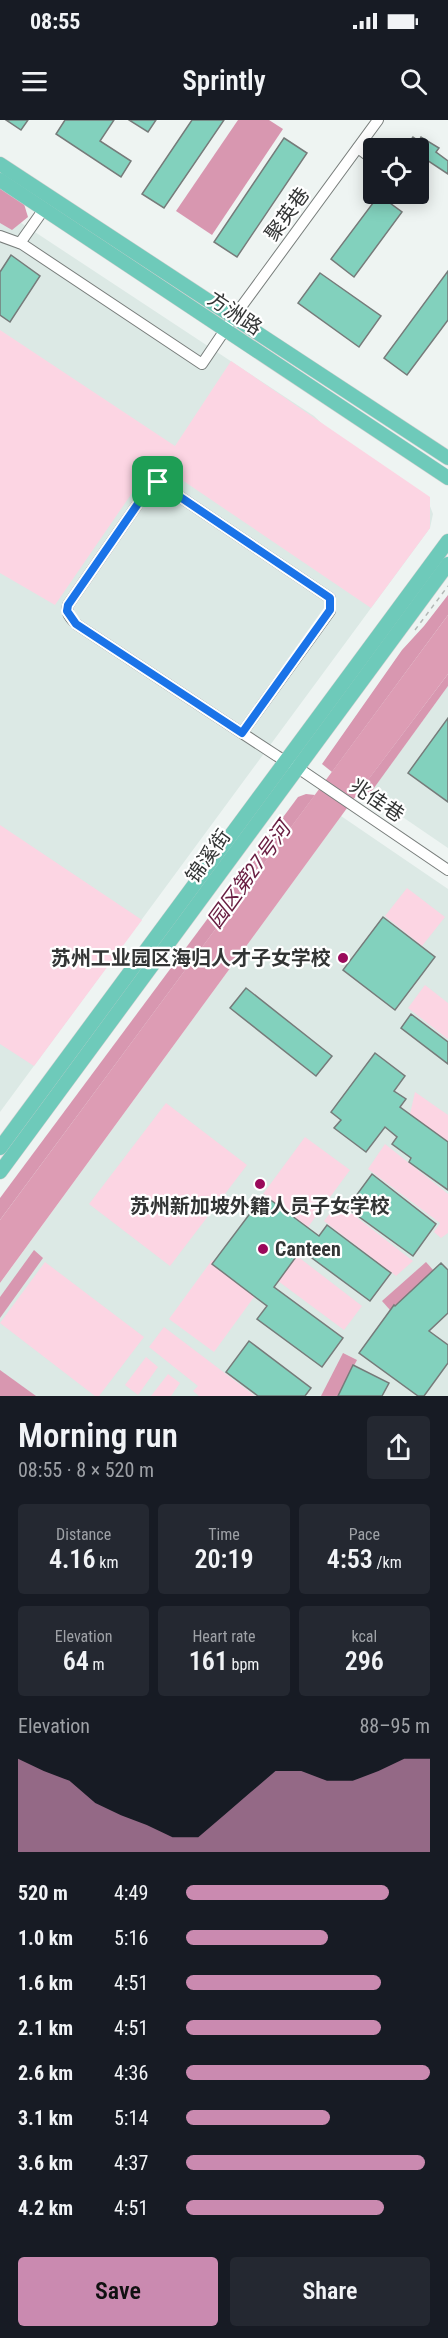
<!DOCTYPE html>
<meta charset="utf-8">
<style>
body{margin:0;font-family:"Roboto Condensed","Noto Sans SC",sans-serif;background:#242831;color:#f1f3f6;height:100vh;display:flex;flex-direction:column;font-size:22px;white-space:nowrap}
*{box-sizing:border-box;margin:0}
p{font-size:20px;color:#9ea1a6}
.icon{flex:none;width:33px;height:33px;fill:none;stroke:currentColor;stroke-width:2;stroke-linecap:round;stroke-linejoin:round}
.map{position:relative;height:1276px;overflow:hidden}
.drawer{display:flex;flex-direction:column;background:#171b24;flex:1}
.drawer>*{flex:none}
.tools{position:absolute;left:363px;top:18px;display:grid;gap:12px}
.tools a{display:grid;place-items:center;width:66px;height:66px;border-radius:6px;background:#171b24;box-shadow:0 3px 15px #0003;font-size:30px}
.pin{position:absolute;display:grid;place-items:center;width:51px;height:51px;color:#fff;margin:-26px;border-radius:12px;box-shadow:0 3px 9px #0006}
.round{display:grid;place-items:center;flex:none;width:63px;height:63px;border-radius:6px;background:#242831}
.summary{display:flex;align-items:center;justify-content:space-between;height:102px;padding:0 18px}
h1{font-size:33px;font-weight:600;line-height:45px}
.metrics{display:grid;grid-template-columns:repeat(3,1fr);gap:9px;height:102px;padding:6px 18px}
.metrics div{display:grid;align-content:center;border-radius:6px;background:#242831;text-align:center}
.metrics b{font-size:26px;font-weight:600}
.metrics small{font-size:16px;font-weight:400}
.metrics p{font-size:16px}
.chart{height:168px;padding:12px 18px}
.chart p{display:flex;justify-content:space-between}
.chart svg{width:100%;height:108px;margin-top:6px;fill:#ca8ab0;opacity:.7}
.action{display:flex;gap:12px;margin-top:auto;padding:12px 18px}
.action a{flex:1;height:69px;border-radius:6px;background:#ca8ab0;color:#111;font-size:24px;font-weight:600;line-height:69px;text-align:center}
.action a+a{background:#242831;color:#f1f3f6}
ul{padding:0 18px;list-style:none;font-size:20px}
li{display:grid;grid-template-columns:96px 72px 1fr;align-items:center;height:45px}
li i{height:15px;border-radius:8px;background:#ca8ab0}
.status{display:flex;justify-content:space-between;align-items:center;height:42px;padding:0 30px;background:#171b24;direction:ltr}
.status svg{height:16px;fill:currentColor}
header{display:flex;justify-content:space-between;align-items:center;height:78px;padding:0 18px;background:#171b24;font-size:27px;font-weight:600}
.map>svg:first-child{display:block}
.built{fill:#dce9e5}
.green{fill:#fcd5e3}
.forest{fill:#d897b0}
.water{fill:#dd9cb4}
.building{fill:#82d1bd;stroke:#767b7a;stroke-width:1.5}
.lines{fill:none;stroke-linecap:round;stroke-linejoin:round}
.minor-casing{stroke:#797e7c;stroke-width:12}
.major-casing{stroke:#cecfcf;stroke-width:15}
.path{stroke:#b3b8b6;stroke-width:1.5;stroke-dasharray:4.5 4.5;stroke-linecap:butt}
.minor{stroke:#fff;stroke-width:10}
.major{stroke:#6ecaba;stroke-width:14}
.route-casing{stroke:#fff;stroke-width:12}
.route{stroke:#1a73e8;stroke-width:8}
.poi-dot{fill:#9a0a5b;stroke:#fff;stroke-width:2}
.labels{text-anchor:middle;stroke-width:4.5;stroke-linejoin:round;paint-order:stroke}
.street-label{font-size:20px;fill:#333535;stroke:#fff}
.poi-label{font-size:20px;font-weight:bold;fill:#333535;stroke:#fff;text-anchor:end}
.water-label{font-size:21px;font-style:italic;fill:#681d41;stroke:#fff}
</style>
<div class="status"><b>08:55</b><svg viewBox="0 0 49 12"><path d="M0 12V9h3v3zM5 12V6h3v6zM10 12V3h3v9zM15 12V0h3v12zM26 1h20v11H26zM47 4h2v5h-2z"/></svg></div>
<header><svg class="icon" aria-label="menu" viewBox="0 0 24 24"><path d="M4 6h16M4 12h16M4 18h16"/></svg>Sprintly<svg class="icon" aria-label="search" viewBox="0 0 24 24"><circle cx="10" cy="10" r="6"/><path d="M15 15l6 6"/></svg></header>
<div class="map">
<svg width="448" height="1276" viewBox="0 0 448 1276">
<rect width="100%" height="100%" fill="#eef4f2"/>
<g class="built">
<path d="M0,89L314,296L337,318L428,381L433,394L430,408L0,992Z"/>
<path d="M448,566V728L369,674Z"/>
<path d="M341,696L448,769V1276H26L0,1258V1163Z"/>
</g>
<g class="green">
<path d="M0,210L175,326L231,241L430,377V408L371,488L154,341L55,485L0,453Z"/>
<path d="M0,705L142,800L34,946L0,924Z"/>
<path d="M407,768L445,797L422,826L385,796Z"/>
<path d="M425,865L448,883V919L408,888Z"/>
<path d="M415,972L448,995V1023L410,994Z"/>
<path d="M166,983L247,1045L170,1146L89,1084Z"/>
<path d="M305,1017L350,1050L308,1107L263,1074Z"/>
<path d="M385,1024L448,1074V1113L441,1118L434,1112L440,1103L368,1049Z"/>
<path d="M338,1083L413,1141L396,1156L324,1101Z"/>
<path d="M297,1136L362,1186L344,1210L278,1161Z"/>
<path d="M212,1140L257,1173L214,1232L169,1199Z"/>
<path d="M45,1142L144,1217L99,1276H95L0,1203Z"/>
<path d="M164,1207L255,1276H199L193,1271L198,1266L149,1227Z"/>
<path d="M146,1237L158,1247L138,1275L125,1265Z"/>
<path d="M168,1254L180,1263L171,1276H151Z"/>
</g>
<g class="forest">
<path d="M238,0H269L283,9L212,115L176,91Z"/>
<path d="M0,68L24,84L28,97L12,110L0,103Z"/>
<path d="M448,475V495L332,652L322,644L402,530L424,506Z"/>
<path d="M448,554V566L366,679L358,673Z"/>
<path d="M306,674L315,675L0,1100V1078L298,677Z"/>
<path d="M34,1130L43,1138L0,1198V1177Z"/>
<path d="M426,1142L434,1151L390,1190L382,1181Z"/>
<path d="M343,1233L357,1240L338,1276H321Z"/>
<path d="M0,1250L36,1276H0Z"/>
</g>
<path class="water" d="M448,495V554L350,684L0,1163V1100Z"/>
<g class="building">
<path d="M6,0H28L21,10Z"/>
<path d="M65,0H114L100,21L131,41L121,57L56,14Z"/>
<path d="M129,0H156L148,12Z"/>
<path d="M192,0H224L164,88L142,74Z"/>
<path d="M413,17L419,21L421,17L439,28L436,32L448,41V54L418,34V28H411L406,26Z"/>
<path d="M284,18L307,33L237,137L214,122Z"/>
<path d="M379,75L402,92L354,157L331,139Z"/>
<path d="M11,135L40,156L10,202L0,195V152Z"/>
<path d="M448,151V200L407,255L384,238Z"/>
<path d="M320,153L381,196L359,227L298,183Z"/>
<path d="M448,598V682L408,653Z"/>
<path d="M383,797L435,837L395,890L343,850Z"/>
<path d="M246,868L332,936L316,956L230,888Z"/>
<path d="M411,894L448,922V944L401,908Z"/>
<path d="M375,933L405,956L394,971L406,979L400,987L448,1022V1070L409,1042L411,1038L392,1024L397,1017L385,1007L366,1032L334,1008L341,1000L331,992Z"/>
<path d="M372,1054L436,1104L413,1136L347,1088Z"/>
<path d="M264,1075L319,1116L327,1105L391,1153L370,1181L301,1130L274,1167L343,1218L322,1247L257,1199L267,1186L212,1144Z"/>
<path d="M441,1143L448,1150V1193L429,1211L448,1225V1243L424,1276H418L359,1233L394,1185L395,1186Z"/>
<path d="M249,1221L311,1268L305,1276H258L226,1252Z"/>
<path d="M353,1245L389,1263L382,1276H338Z"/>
</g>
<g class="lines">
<g class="minor-casing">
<g id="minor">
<path d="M358,28L374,40"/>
<path d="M0,116L22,124L202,244L233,198L378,0"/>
<path d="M20,123L44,89"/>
<path d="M242,613L330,491V478L158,362H153L68,485C66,494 70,497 76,504L277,636L298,648L448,750"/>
</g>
</g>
<g class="major-casing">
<g id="major">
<path d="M0,44L448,338"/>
<path d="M0,60L448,358"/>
<path d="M0,1028L448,421"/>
<path d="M0,1052L448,444"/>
</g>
</g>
<path class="path" d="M415,510L448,466"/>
<use href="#minor" class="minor"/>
<use href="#major" class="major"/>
</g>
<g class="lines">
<g class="route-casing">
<path id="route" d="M153,362H158L330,478V490L242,613L76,504L67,491L68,485Z"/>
</g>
<use href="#route" class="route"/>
</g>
<g class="poi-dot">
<circle cx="343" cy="838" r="6"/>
<circle cx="260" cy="1064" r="6"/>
<circle cx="263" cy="1129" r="6"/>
</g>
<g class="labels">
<g class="street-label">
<text transform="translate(287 94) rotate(-54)" y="7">聚英巷</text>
<text transform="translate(235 193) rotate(34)" y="7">方洲路</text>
<text transform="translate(377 680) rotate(34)" y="7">兆佳巷</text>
<text transform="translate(208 736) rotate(-54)" y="7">锦溪街</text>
</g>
<g class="poi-label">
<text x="331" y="845">苏州工业园区海归人才子女学校</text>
<text x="260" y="1093" text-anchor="middle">苏州新加坡外籍人员子女学校</text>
<text x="275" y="1136" text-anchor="start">Canteen</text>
</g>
<g class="water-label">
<text transform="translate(249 755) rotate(-54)" y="7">园区第27号河</text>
</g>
</g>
</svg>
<div class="tools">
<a><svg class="icon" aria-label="locate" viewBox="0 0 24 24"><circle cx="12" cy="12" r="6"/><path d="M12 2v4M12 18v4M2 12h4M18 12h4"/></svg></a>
</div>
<div class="pin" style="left:158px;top:362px;background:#1e9e55"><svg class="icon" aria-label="arrive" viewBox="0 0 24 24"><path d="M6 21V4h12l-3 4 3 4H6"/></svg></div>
</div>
<section class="drawer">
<div class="summary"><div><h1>Morning run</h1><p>08:55 · 8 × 520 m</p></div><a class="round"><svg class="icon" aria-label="share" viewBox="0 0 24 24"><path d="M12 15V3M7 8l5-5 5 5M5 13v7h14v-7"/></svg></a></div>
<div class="metrics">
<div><p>Distance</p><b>4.16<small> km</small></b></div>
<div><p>Time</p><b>20:19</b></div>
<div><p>Pace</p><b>4:53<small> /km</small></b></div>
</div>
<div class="metrics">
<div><p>Elevation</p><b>64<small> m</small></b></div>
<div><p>Heart rate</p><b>161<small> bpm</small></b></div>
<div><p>kcal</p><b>296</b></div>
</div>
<div class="chart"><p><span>Elevation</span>88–95 m</p>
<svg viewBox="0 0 160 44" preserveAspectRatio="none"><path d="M0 44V6L10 11L20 15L30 24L40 29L50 33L60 38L70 38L80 29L90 20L100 11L110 11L120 15L130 15L140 11L150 6L160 6V44z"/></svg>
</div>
<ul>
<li><b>520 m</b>4:49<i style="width:83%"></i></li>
<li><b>1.0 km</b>5:16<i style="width:58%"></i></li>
<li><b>1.6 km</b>4:51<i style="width:80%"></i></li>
<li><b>2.1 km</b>4:51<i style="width:80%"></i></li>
<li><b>2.6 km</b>4:36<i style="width:100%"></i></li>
<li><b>3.1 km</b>5:14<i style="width:59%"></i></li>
<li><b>3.6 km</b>4:37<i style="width:98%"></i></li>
<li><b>4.2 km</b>4:51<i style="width:81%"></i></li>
</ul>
<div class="action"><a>Save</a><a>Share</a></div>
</section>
